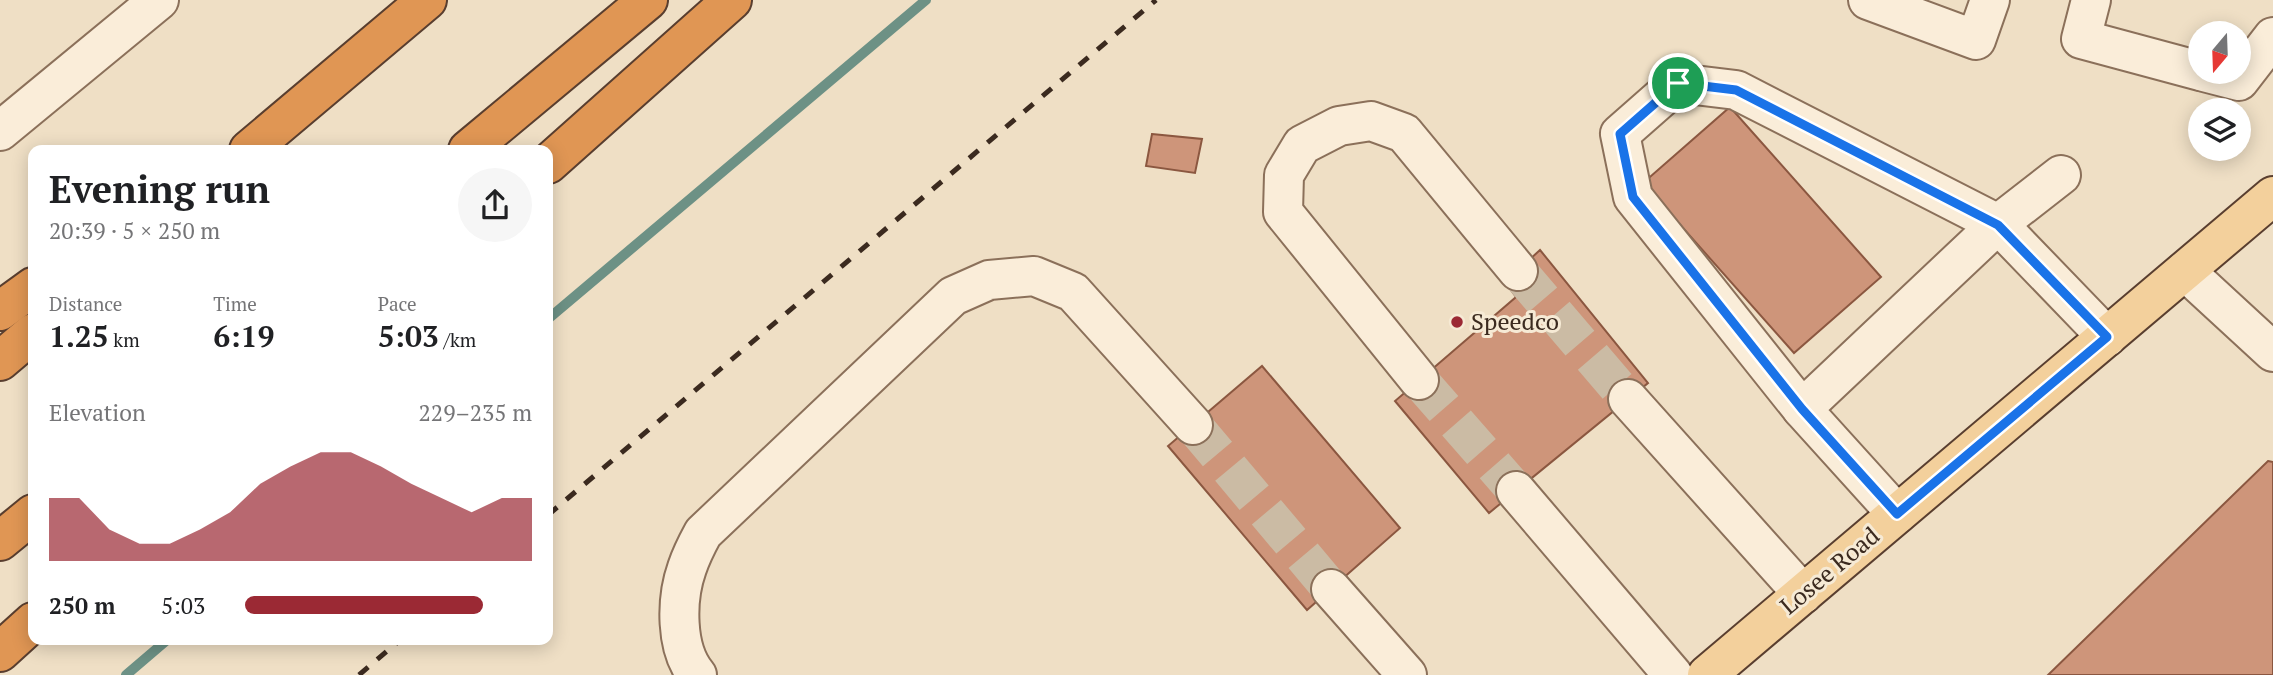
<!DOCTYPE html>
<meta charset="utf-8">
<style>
body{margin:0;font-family:"PT Serif",serif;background:#f6f6f6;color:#202124;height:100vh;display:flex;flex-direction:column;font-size:26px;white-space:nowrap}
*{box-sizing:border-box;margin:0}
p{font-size:23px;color:#757577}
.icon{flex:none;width:38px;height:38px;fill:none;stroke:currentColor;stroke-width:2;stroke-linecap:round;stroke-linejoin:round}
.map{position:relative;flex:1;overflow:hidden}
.panel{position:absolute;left:28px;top:145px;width:525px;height:500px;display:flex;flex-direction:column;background:#fff;border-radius:14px;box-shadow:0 4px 18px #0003}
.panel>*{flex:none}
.needle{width:46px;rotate:199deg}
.controls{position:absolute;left:2188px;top:21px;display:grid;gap:14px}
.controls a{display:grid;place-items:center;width:63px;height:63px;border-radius:50%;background:#fff;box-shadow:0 4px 18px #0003;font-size:35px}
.pin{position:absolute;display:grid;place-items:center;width:60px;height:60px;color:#fff;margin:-30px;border:4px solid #fff;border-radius:50%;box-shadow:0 2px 7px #0007}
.round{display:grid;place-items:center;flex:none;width:74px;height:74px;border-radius:37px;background:#f6f6f6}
.overview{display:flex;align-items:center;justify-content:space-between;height:119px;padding:0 21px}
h1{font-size:38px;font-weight:800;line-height:52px}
.stats{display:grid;grid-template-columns:repeat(3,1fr);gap:10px;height:119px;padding:7px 21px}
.stats div{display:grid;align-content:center}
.stats b{font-size:30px;font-weight:800}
.stats small{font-size:19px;font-weight:400}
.stats p{font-size:19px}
.chart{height:196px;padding:14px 21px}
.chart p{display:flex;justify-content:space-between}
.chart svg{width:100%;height:126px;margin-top:7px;fill:#9b2934;opacity:.7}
ul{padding:0 21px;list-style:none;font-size:23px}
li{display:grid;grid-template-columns:112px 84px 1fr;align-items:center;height:52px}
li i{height:18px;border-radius:9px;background:#9b2934}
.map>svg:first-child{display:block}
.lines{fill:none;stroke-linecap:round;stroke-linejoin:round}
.stream{stroke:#6d9185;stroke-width:10}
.building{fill:#ce957a;stroke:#8b5740;stroke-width:2}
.minor-tunnel{stroke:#cbbba4;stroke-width:38;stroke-dasharray:38 19;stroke-linecap:butt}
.minor-casing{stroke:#8b705a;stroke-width:42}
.major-casing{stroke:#593e2f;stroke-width:42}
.highway-casing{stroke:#593e2f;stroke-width:42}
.minor{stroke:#faedd9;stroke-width:38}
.major{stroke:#f3d09c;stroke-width:38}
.highway{stroke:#e09654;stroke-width:38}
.rail{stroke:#3b2a1f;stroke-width:5;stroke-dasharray:12 12;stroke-linecap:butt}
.route-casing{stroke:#fff;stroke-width:14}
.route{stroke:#1a73e8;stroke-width:9}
.poi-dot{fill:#9b2934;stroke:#f6ead5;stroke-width:2.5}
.labels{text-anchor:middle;stroke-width:6;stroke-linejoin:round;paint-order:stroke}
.poi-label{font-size:24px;fill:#3b2a1f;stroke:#f6ead5;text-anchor:start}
.street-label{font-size:24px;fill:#3b2a1f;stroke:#f6ead5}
</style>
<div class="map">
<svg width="2273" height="675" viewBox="0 0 2273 675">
<rect width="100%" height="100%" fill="#efdfc5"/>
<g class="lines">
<g class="stream">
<path d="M548,319L926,0"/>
<path d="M126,675L167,640"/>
</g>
</g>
<g class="building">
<path d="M1730,107L1881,277L1794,353L1643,183Z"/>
<path d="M1152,134L1202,139L1195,173L1146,166Z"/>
<path d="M1540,250L1648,383L1489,513L1395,401L1516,297L1505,282Z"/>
<path d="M1262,366L1400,528L1307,610L1168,446Z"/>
<path d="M2268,461L2273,462V675H2048Z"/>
</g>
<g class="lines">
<g class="minor-tunnel">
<path d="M1518,271L1628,399"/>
<path d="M1419,380L1516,491"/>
<path d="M1193,425L1331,589"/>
</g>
<g class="minor-casing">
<g id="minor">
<path d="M1868,0L1976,40L1990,0"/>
<path d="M2091,0L2081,39L2200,71"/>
<path d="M2204,72L2239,81L2273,37"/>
<path d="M0,131L159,0"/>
<path d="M2185,271L2273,352"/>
<path d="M1419,380L1283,212L1284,175L1302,145L1339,126L1371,121L1404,133L1518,271"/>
<path d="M1628,399L1803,594"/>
<path d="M1802,409L1633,197L1620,134L1678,83L1736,90L1998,224L2061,175"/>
<path d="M1516,491L1673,675"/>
<path d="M1897,514L1802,409L1998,224L2107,337"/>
<path d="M1331,589L1407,675"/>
<path d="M697,675C675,649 676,599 687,568C691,556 697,544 703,533L953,296L989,280L1034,276L1073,292L1193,425"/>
</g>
</g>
<g class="major-casing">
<path id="major" d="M1707,675L2273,196"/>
</g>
<g class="highway-casing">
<g id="highway">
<path d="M249,150L427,0"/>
<path d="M468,150L648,0"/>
<path d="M548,164L732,0"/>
<path d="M0,311L33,287"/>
<path d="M0,361L33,333"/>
<path d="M0,541L33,514"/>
<path d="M0,652L33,622"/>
</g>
</g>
<use href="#minor" class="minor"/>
<use href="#major" class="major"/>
<use href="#highway" class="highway"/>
<g class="rail">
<path d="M548,515L1156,0"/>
<path d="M359,675L400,640"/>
</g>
</g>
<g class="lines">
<g class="route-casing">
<path id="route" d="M1678,83L1736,90L1998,225L2107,337L1897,514L1802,409L1633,197L1620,134Z"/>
</g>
<use href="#route" class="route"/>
</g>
<circle class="poi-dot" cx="1457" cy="322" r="7"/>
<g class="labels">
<g class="poi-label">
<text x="1471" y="330">Speedco</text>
</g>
<g class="street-label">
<text transform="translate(1830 571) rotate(-40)" y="8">Losee Road</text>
</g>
</g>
</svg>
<div class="controls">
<a><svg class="needle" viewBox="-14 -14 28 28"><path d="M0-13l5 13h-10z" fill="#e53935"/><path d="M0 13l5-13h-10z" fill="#757577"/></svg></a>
<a><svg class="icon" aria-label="layers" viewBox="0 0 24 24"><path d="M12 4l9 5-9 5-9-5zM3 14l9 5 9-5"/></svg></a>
</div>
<div class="pin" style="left:1678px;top:83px;background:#1e9e55"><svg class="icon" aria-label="arrive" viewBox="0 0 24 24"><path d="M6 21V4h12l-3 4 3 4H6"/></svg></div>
<section class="panel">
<div class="overview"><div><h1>Evening run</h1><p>20:39 · 5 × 250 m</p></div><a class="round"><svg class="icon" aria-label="share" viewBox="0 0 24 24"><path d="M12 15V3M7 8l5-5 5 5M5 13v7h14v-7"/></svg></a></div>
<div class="stats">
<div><p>Distance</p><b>1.25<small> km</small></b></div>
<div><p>Time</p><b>6:19</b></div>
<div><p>Pace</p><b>5:03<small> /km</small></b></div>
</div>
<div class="chart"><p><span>Elevation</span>229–235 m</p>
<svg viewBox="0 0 160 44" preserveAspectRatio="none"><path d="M0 44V22L10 22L20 33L30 38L40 38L50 33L60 27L70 17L80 11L90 6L100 6L110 11L120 17L130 22L140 27L150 22L160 22V44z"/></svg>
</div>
<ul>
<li><b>250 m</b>5:03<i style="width:83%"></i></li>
</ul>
</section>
</div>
